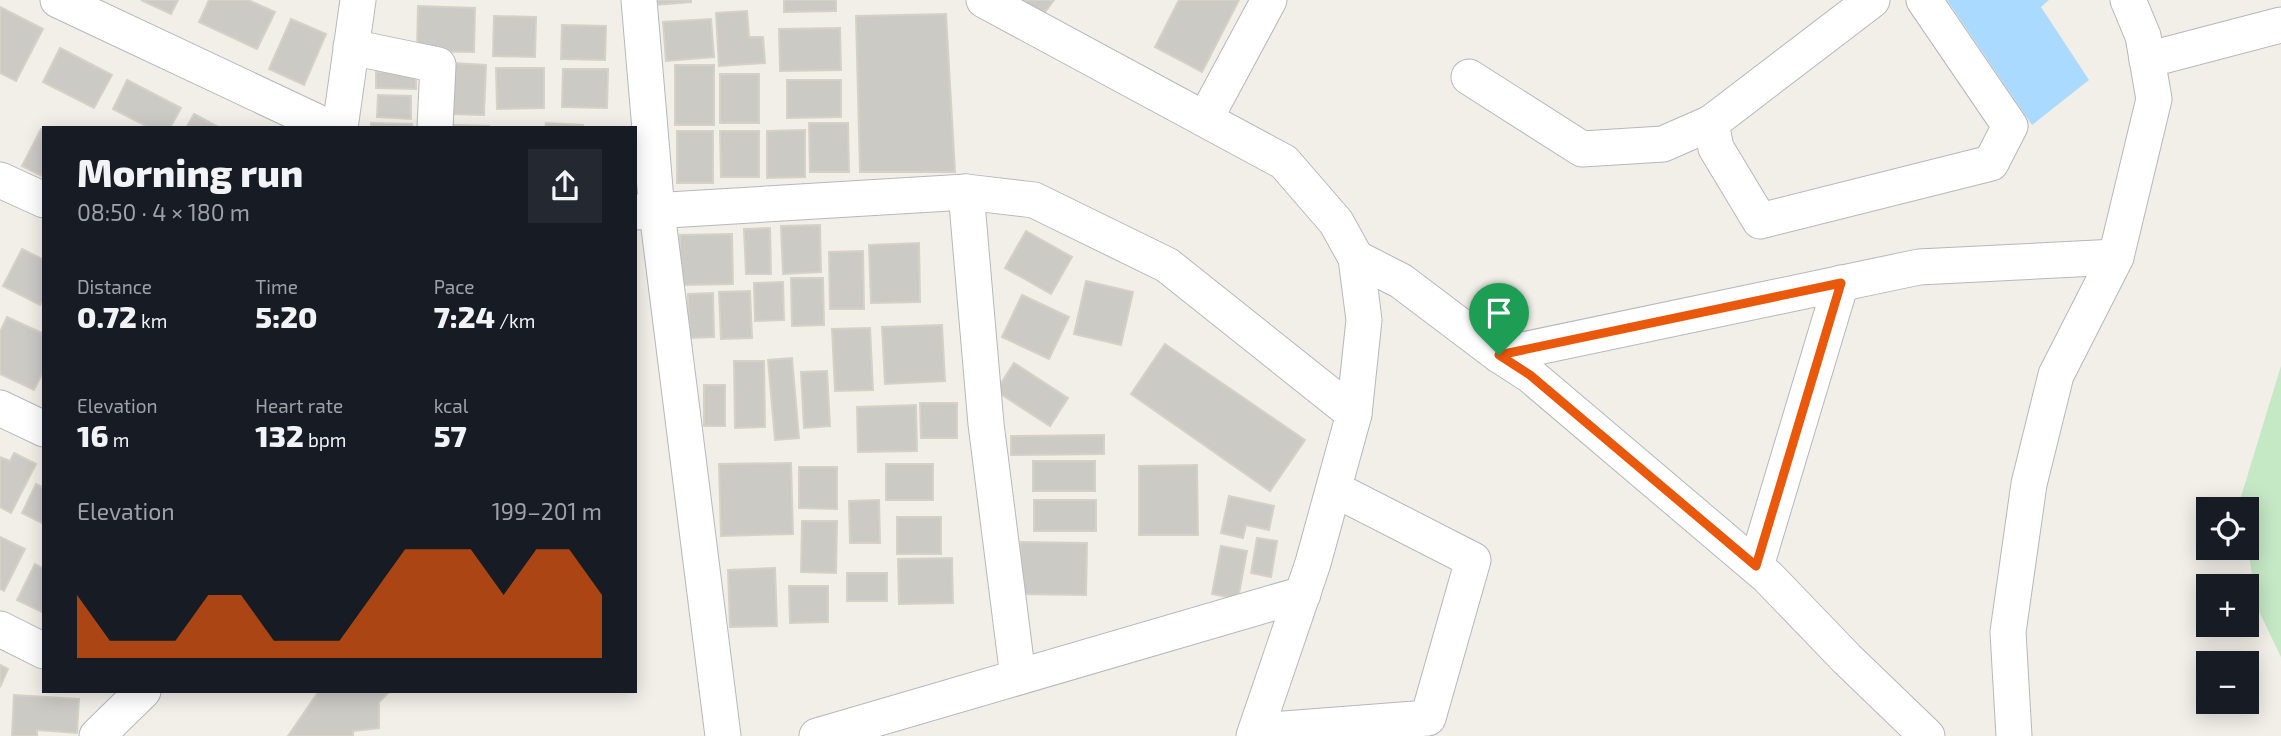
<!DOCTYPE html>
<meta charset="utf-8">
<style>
body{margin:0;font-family:"Exo 2",sans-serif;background:#242831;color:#f1f3f6;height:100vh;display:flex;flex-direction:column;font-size:26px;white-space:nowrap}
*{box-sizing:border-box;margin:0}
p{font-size:23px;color:#9ea1a6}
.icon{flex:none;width:38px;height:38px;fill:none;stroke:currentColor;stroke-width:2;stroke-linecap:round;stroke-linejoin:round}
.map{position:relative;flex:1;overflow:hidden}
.side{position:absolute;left:42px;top:126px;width:595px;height:567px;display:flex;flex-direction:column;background:#171b24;border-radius:0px;box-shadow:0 4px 18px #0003}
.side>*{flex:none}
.tools{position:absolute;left:2196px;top:497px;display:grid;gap:14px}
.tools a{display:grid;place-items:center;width:63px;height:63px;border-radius:0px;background:#171b24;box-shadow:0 4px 18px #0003;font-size:35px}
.pin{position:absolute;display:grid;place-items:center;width:60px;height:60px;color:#fff;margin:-72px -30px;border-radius:50% 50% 50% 0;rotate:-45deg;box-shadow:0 0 7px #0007}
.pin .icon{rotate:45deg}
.round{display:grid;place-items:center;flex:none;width:74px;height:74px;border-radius:0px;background:#242831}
.head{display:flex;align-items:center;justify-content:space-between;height:119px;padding:0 35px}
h1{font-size:38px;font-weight:800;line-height:52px}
.stats{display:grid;grid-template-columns:repeat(3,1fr);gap:10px;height:119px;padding:7px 35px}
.stats div{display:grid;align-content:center}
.stats b{font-size:30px;font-weight:800}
.stats small{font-size:19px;font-weight:400}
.stats p{font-size:19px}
.chart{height:196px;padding:14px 35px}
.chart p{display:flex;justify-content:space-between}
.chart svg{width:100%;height:126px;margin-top:7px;fill:#ea580c;opacity:.7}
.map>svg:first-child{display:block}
.green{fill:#c5e8c5}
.water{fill:#aadaff}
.building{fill:#cccac5;stroke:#d6d1c6;stroke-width:2}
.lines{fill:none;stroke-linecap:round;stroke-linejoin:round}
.minor-casing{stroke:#b5b8bc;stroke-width:37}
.minor{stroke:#fff;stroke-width:35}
.route-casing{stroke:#fff;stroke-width:14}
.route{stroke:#ea580c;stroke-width:9}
</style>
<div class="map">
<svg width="2281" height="736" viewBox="0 0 2281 736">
<rect width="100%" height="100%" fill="#f1efe8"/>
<path class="green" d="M2281,366V657L2257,607L2247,542V509H2242L2240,500Z"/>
<path class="water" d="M1947,0H2049L2041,7L2089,80L2032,125Z"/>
<g class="building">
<path d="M141,0H178L171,14Z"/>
<path d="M209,0H248L275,12L257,49L199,22Z"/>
<path d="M655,0H691V2L655,5Z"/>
<path d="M784,0H836V11L784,12Z"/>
<path d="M1020,0H1054L1042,16Z"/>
<path d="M1179,0H1239L1202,72L1155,47Z"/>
<path d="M418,6L475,8L474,52L417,51Z"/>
<path d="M0,7L43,29L16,81L0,73Z"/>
<path d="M747,11L749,37H763L765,63L719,66L716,13Z"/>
<path d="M946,14L955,172H860L856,16Z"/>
<path d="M494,16L536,17L535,57L493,56Z"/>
<path d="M291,19L326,34L304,85L269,69Z"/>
<path d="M711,19L714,57L666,61L663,22Z"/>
<path d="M562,25L606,26L605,60L561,59Z"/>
<path d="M840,28L841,70L780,71L779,29Z"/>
<path d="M60,48L112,75L94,108L43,82Z"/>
<path d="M453,63L486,65L484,115L451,114Z"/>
<rect x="675" y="65" width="39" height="60"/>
<path d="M496,68H544V108L497,109Z"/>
<path d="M563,69H608L607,108L562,107Z"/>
<path d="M376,72H416V89L376,88Z"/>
<rect x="720" y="74" width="39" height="49"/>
<path d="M127,80L181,108L170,128H150L113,109Z"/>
<path d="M787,80H841V117L787,118Z"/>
<path d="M378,95L411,96V119L377,117Z"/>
<path d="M194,114L220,128H186Z"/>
<path d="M371,123L412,124V128H371Z"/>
<path d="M546,123L583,125L582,128H545Z"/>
<path d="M809,123H848L849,172H810Z"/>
<path d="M449,125L489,126V128H449Z"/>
<path d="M41,129L44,130V177L22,166Z"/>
<path d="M805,130V177L767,178V131Z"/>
<rect x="677" y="131" width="36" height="52"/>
<path d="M720,131H759V177H721Z"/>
<path d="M820,225L821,272L783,274L781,226Z"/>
<path d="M770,228L771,274H746L744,229Z"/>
<path d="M1026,231L1072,257L1051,294L1005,268Z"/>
<path d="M732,234L733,284L681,285L680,235Z"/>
<path d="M919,243L920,302L871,303L869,245Z"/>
<path d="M22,249L44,260V298L40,305L3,286Z"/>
<path d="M863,251L864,309H830L829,252Z"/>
<path d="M791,278H823L824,325L792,326Z"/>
<path d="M1086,281L1133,292L1121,345L1074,334Z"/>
<path d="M783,282L784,320L755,321L754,283Z"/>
<path d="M750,291L752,338L721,339L719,292Z"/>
<path d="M713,293L714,337L689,338L688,294Z"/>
<path d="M1022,295L1069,317L1049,359L1002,337Z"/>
<path d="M7,317L44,334V370L34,390L0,374V332Z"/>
<path d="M942,325L945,381L885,384L882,327Z"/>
<path d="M870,328L873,390L835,391L832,329Z"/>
<path d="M1165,344L1305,440L1270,491L1131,394Z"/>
<path d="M792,358L799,438L775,440L768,360Z"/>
<path d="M734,361H764L765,427L735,428Z"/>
<path d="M1014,363L1068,398L1050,426L996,391Z"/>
<path d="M827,371L830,426L804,428L801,372Z"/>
<rect x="704" y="385" width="21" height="41"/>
<path d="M920,403H957V438H921Z"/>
<path d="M916,405L917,451L858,452L857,407Z"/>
<path d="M1104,435V454L1011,455V436Z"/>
<path d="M14,453L36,464L11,513L0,507V457L10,461Z"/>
<rect x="1033" y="461" width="62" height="30"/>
<path d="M791,463L793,534L721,536L719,464Z"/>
<rect x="886" y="464" width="47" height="36"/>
<path d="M1197,465L1198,535H1139V466Z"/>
<path d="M799,467H837V509L799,508Z"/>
<path d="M36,484L44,488V524L22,513Z"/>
<path d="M1229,496L1274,506L1269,530L1246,525L1243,538L1221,533Z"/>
<path d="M879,500L880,543H850L849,501Z"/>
<rect x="1034" y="500" width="62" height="31"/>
<rect x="897" y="517" width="44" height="37"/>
<path d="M802,521H837L836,573L801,572Z"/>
<path d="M0,537L25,549L4,591L0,589Z"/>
<path d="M1257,538L1277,541L1271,577L1251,573Z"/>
<path d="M1021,542L1087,543L1086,595L1020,594Z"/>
<path d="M1221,546L1247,551L1238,599L1212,594Z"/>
<path d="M952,558L953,603L899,604L898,559Z"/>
<path d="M35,564L44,569V613L17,600Z"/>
<path d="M775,568L777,626L730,627L728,570Z"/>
<rect x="847" y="573" width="40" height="28"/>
<path d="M789,586H828V622L790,623Z"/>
<path d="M0,665L8,669L0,687Z"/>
<path d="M319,691H388L389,692L379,702V728L353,731V736H288Z"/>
<path d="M14,695L79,699L77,733L37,730V736H12Z"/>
</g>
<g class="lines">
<g class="minor-casing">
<g id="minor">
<path d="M58,0L330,128"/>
<path d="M639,0L657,212L723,736"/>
<path d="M984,0L1284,162L1336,222L1356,258L1364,320L1354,414L1313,563L1254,736"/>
<path d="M1872,0L1711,123L1716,148L1760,221L1991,163L2010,126L1924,0"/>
<path d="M351,47L438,65L435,128"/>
<path d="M2147,60L2281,25"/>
<path d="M1469,77L1582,149L1663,144L1711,123"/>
<path d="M1205,119L1269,0"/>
<path d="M340,128L358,0"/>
<path d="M0,180L44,200"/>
<path d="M966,192L986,424L1018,677"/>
<path d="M635,212L966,192L1034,200L1167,265L1354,414"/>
<path d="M1356,258L1401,281L1499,355L1530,375L1768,577L1847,659L1927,736"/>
<path d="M1499,355L1919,267L2116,257"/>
<path d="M0,408L44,429"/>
<path d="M1756,566L1841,283"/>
<path d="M0,629L44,651"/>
<path d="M1256,731L1428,718L1473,560L1334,489"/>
<path d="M97,736L143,691"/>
<path d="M817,736L1303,594"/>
<path d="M2014,736L2008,632L2029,484L2056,375L2116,257L2154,99L2143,36L2128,0"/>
</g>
</g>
<use href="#minor" class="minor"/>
</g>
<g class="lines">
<g class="route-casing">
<path id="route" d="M1841,283L1756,566L1530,375L1499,355Z"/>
</g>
<use href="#route" class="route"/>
</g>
</svg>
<div class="tools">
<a><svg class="icon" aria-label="locate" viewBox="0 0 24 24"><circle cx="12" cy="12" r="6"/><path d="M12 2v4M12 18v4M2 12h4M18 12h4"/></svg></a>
<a>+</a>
<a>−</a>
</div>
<div class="pin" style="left:1499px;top:355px;background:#1e9e55"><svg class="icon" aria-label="arrive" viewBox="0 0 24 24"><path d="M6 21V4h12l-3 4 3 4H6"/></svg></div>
<section class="side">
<div class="head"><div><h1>Morning run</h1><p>08:50 · 4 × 180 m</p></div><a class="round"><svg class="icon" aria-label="share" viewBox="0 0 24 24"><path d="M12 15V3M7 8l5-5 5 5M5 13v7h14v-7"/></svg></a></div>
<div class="stats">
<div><p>Distance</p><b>0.72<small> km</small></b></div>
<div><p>Time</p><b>5:20</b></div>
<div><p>Pace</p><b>7:24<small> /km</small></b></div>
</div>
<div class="stats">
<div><p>Elevation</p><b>16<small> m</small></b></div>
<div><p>Heart rate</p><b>132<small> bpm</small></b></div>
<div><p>kcal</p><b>57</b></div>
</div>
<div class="chart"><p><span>Elevation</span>199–201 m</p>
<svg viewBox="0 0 160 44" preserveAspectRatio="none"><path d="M0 44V22L10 38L20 38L30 38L40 22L50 22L60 38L70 38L80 38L90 22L100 6L110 6L120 6L130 22L140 6L150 6L160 22V44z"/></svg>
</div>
</section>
</div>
